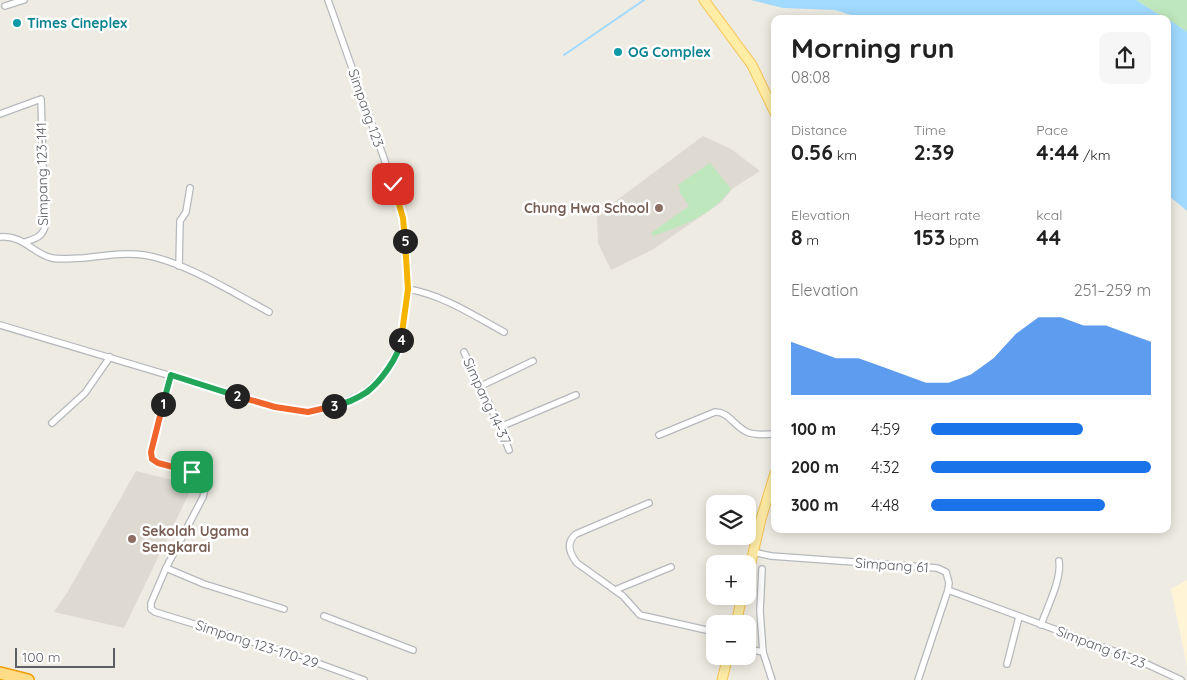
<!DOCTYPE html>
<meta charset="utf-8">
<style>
body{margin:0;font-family:Quicksand,sans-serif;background:#f6f6f6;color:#222;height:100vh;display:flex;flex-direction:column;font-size:19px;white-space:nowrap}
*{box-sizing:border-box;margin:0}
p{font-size:16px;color:#767676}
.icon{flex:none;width:28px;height:28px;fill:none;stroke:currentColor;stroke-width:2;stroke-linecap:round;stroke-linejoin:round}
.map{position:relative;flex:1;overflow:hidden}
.panel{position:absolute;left:771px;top:15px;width:400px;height:518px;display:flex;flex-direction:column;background:#fff;border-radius:10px;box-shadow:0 2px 12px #0003}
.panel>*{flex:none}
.controls{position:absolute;left:706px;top:495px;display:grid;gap:10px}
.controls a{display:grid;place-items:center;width:50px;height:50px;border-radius:10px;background:#fff;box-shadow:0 2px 12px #0003;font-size:25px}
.scale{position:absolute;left:15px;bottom:12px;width:100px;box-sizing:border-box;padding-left:5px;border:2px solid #5b5f64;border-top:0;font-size:14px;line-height:18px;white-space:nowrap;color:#5b5f64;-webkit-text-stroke:4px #fff;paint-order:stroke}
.pin{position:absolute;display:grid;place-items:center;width:42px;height:42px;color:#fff;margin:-21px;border-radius:10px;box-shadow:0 2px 8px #0006}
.km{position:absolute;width:25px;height:25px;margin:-12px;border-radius:50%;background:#222;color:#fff;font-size:14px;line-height:25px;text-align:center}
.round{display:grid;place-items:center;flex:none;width:52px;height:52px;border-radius:10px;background:#f6f6f6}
.summary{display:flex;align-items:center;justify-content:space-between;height:85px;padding:0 20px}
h1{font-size:28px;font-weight:800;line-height:38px}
.figures{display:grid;grid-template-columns:repeat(3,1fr);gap:8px;height:85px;padding:5px 20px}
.figures div{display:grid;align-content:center}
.figures b{font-size:21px;font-weight:800}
.figures small{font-size:14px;font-weight:400}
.figures p{font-size:14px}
.chart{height:140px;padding:10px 20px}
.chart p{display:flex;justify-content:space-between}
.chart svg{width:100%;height:90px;margin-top:5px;fill:#1a73e8;opacity:.7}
ul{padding:0 20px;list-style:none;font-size:16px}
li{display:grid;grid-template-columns:80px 60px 1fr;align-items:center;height:38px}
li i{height:12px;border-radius:6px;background:#1a73e8}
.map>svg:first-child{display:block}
.commercial{fill:#fff4d6}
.education{fill:#dedad1}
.green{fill:#bfe7bd}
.water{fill:#a1daff}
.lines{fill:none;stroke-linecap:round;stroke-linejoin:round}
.stream{stroke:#a1daff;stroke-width:2}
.street-casing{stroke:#b5b9bd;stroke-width:8}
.primary-casing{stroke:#f7c353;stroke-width:11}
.highway-casing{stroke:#f09d00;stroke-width:14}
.street{stroke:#fff;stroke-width:5.5}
.primary{stroke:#ffeda6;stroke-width:9}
.highway{stroke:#fd8;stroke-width:11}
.split-1-casing{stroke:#fff;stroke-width:10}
.split-2-casing{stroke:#fff;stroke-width:10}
.split-3-casing{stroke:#fff;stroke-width:10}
.split-4-casing{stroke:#fff;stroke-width:10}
.split-5-casing{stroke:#fff;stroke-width:10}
.split-6-casing{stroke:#fff;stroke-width:10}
.split-1{stroke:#f0652b;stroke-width:6}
.split-2{stroke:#22a559;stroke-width:6}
.split-3{stroke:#f0652b;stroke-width:6}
.split-4{stroke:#22a559;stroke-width:6}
.split-5{stroke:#f5b400;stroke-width:6}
.split-6{stroke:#f5b400;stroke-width:6}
.culture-dot{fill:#0f9aa8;stroke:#fff;stroke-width:2}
.education-dot{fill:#8d6e63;stroke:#fff;stroke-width:2}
.labels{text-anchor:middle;stroke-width:5;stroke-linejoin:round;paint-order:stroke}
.culture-label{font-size:14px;font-weight:bold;fill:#0d838f;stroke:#fff;text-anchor:start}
.street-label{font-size:14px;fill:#5b5f64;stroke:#fff}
.education-label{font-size:14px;font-weight:bold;fill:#785e54;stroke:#fff;text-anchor:end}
</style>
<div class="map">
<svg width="1187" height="680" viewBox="0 0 1187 680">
<rect width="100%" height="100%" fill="#eeebe2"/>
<path class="commercial" d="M1187,580V666L1171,589Z"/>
<g class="education">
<path d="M703,136L731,149L760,171L732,189L722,202L652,250L611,270L598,243L597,215Z"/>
<path d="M136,471L193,485L124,628L54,612L67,593Z"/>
</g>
<g class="green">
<path d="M1136,0H1187V32Z"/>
<path d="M710,163L731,189C711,216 684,225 653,236L651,233L689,206L679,191L681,190L678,185Z"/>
</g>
<g class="water">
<path d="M751,0H1136L1166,19H864L835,10L783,8Z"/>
<path d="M1168,19L1187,32V211L1168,195Z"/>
</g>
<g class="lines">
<path class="stream" d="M564,55L644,0"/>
<g class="street-casing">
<g id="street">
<path d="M5,6L24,0"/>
<path d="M0,114L41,99L45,226C43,237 34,239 25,242"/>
<path d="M0,237C24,235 33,254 52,258C62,260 73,258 83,258C103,256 123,252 144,255C183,261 234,293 269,312"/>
<path d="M179,266L180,221L186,212L190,188"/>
<path d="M408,289C443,295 473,315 504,332"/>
<path d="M0,325L275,407L308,412L337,406L366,392L387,371L400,345L408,289L407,254L403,218L393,184L328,0"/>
<path d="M464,352L500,427L509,450"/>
<path d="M171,375L151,452V459C164,467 198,469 204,481C207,486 204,492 203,497L166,568L151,603V609L155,612L298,656L364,680"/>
<path d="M481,386L533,361"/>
<path d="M52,423L85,393L110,357"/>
<path d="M500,427L576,395"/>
<path d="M659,435L715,412C728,411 735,427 747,432C755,436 766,434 775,434"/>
<path d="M649,503L576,534C565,543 570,554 577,563L623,596L640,615L715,632"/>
<path d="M753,552L771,556L937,568L946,572L949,583L948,590L918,680"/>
<path d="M166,568L204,584L284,609"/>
<path d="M762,569L760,611L763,652"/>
<path d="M615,590L671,567"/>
<path d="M948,590L1138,660L1181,680"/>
<path d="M324,616L413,650"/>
<path d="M1041,625C1047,607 1062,579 1059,561"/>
<path d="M748,649L763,652L772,680"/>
<path d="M1007,664L1019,617"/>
</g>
</g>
<g class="primary-casing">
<g id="primary">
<path d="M704,0L752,65L775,113"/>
<path d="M748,575L761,519L775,473"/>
<path d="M736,624L742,596"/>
<path d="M722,680L728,656"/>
</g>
</g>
<g class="highway-casing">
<path id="highway" d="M0,673L28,680"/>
</g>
<use href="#street" class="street"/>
<use href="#primary" class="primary"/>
<use href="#highway" class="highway"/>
</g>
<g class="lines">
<g class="split-1-casing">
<path id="split-1" d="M163,404L151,452L152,459L158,463L192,472"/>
</g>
<g class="split-2-casing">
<path id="split-2" d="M163,404L171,375L237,396"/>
</g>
<g class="split-3-casing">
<path id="split-3" d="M237,396L275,407L308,412L334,406"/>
</g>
<g class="split-4-casing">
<path id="split-4" d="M334,406C344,404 358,398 367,392C380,382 399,357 401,340"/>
</g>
<g class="split-5-casing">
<path id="split-5" d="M401,340L408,289L405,241"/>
</g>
<g class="split-6-casing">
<path id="split-6" d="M393,184L403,218L405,241"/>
</g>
<use href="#split-1" class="split-1"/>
<use href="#split-2" class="split-2"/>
<use href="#split-3" class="split-3"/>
<use href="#split-4" class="split-4"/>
<use href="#split-5" class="split-5"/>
<use href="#split-6" class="split-6"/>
</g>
<g class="culture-dot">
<circle cx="17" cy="23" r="5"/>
<circle cx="618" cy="52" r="5"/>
</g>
<g class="education-dot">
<circle cx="659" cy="208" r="5"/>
<circle cx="132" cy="539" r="5"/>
</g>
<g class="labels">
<g class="culture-label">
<text x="27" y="28">Times Cineplex</text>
<text x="628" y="57">OG Complex</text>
</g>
<g class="street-label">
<text transform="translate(366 108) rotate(71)" y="5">Simpang 123</text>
<text transform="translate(42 174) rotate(-91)" y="5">Simpang 123-141</text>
<text transform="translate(487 401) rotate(65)" y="5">Simpang 14-37</text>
<text transform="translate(892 565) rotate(4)" y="5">Simpang 61</text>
<text transform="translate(257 644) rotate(18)" y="5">Simpang 123-170-29</text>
<text transform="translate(1101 647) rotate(21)" y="5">Simpang 61-23</text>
</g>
<g class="education-label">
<text x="649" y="213">Chung Hwa School</text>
<text x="142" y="536" text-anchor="start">Sekolah Ugama<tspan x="142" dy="16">Sengkarai</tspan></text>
</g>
</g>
</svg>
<div class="controls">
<a><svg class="icon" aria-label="layers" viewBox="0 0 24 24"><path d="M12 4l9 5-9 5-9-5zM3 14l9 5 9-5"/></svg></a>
<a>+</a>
<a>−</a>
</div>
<div class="scale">100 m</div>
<div class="pin" style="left:192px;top:472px;background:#1e9e55"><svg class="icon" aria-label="arrive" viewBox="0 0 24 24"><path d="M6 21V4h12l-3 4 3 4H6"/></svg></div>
<div class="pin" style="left:393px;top:184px;background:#d93025"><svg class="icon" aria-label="check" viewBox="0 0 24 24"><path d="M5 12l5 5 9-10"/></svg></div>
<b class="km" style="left:163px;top:404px">1</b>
<b class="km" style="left:237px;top:396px">2</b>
<b class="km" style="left:334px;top:406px">3</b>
<b class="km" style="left:401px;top:340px">4</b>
<b class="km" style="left:405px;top:241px">5</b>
<section class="panel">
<div class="summary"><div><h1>Morning run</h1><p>08:08</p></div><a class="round"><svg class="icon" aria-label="share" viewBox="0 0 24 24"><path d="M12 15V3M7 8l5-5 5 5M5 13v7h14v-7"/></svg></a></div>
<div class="figures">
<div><p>Distance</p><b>0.56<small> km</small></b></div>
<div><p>Time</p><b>2:39</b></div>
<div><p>Pace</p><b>4:44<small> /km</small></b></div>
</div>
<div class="figures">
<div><p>Elevation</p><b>8<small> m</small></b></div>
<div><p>Heart rate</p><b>153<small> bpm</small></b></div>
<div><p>kcal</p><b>44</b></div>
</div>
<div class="chart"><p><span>Elevation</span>251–259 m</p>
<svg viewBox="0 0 160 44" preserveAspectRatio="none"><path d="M0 44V18L10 22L20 26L30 26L40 30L50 34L60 38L70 38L80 34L90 26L100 14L110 6L120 6L130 10L140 10L150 14L160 18V44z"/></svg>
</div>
<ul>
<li><b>100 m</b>4:59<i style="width:69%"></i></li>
<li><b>200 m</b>4:32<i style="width:100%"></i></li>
<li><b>300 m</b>4:48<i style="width:79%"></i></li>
</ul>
</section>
</div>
